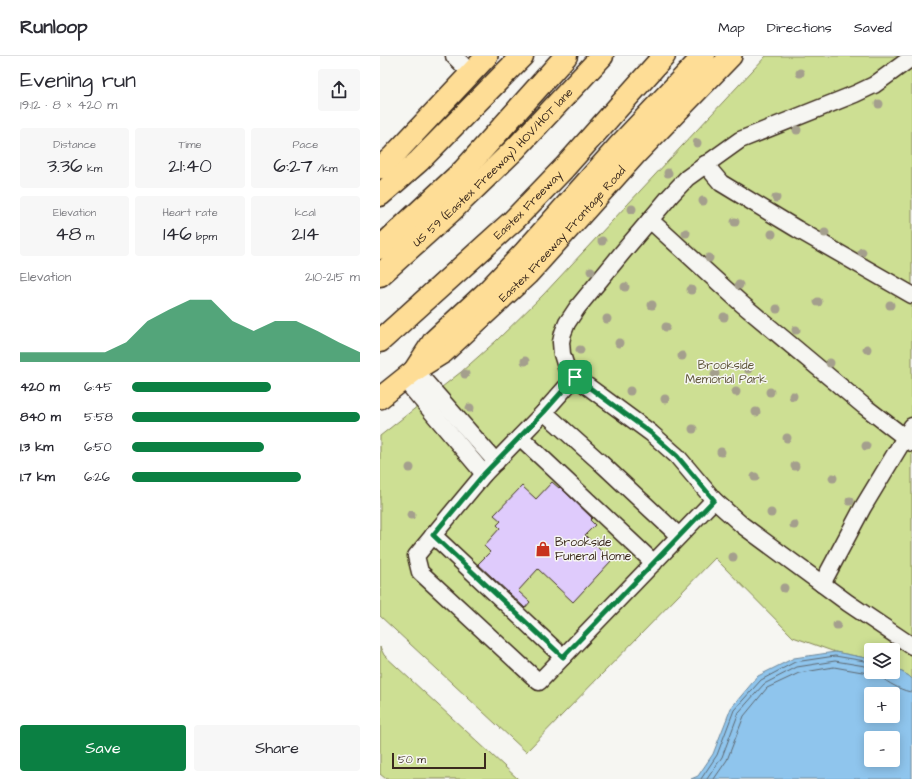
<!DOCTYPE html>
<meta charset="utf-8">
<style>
body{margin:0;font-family:"Architects Daughter",sans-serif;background:#f7f7f7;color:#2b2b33;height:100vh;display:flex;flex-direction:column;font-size:15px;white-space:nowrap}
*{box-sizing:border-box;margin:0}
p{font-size:13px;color:#7c7c81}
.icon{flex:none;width:22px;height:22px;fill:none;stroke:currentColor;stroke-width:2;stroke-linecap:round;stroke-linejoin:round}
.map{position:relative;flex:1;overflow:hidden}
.sheet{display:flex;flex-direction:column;background:#fff;width:380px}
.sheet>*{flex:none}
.controls{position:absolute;left:484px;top:587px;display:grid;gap:8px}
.controls a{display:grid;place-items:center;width:36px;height:36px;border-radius:4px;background:#fff;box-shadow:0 2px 10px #0003;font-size:20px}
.scale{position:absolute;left:12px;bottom:10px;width:94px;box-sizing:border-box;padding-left:4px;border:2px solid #3b2a1e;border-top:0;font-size:11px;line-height:14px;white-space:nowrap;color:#3b2a1e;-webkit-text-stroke:3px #f6f6f2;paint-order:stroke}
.pin{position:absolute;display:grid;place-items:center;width:34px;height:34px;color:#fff;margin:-17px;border-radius:8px;box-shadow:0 2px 6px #0006}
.round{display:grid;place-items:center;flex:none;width:42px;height:42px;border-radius:4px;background:#f7f7f7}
.head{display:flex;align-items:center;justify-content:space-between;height:68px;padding:0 20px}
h1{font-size:22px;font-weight:600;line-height:30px}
.figures{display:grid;grid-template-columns:repeat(3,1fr);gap:6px;height:68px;padding:4px 20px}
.figures div{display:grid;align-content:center;border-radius:4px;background:#f7f7f7;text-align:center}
.figures b{font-size:20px;font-weight:600}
.figures small{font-size:11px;font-weight:400}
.figures p{font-size:11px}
.chart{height:112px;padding:8px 20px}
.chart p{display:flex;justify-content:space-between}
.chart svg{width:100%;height:72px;margin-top:4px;fill:#0b8043;opacity:.7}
.button{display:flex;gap:8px;margin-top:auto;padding:8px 20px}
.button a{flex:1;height:46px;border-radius:4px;background:#0b8043;color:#fff;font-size:16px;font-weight:600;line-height:46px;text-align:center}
.button a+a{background:#f7f7f7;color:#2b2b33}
ul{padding:0 20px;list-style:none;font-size:13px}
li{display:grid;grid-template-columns:64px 48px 1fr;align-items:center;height:30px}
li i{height:10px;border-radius:5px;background:#0b8043}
header{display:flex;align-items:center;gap:24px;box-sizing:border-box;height:56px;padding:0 20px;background:#fff;border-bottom:1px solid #e1e1e2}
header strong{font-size:19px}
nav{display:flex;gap:22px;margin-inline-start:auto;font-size:14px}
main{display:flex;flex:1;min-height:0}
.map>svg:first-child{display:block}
.green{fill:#cddf93;stroke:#848458}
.water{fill:#8fc5ed;stroke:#6d879a;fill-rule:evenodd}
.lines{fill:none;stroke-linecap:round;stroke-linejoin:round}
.shore{stroke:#5d6871;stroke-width:1}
.building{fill:#dfcbfc;stroke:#3b2a1e}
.minor-casing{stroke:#3b2a1e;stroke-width:19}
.major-casing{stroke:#3b2a1e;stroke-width:24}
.highway-casing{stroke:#3b2a1e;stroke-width:25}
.minor{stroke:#f6f6f2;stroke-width:16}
.major{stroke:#fedd96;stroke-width:21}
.highway{stroke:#fedd96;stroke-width:22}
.tree{fill:#a49f8d}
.route-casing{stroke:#fff;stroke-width:8}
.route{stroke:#0b8043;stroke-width:5}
.labels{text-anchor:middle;stroke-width:3;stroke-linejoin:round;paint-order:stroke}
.street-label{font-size:12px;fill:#3b2a1e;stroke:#f6f6f2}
.park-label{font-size:12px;fill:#60573b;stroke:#f6f6f2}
.poi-label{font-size:12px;fill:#3b2a1e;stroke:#f6f6f2;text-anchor:start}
</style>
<header>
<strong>Runloop</strong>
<nav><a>Map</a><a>Directions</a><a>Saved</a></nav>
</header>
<main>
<section class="sheet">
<div class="head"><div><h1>Evening run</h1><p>19:12 · 8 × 420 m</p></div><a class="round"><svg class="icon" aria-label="share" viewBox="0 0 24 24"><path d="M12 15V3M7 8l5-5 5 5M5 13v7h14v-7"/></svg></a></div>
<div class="figures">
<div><p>Distance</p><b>3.36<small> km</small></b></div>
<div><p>Time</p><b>21:40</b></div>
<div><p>Pace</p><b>6:27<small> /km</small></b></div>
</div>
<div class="figures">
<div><p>Elevation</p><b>48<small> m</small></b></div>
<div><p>Heart rate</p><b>146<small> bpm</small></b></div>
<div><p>kcal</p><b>214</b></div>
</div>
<div class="chart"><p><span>Elevation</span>210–215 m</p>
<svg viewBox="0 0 160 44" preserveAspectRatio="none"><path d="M0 44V38L10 38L20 38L30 38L40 38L50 32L60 19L70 12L80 6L90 6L100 19L110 25L120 19L130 19L140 25L150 32L160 38V44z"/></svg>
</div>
<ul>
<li><b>420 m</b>6:45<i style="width:61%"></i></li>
<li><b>840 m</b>5:58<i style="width:100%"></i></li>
<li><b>1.3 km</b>6:50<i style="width:58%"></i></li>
<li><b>1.7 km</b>6:26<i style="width:74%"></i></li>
</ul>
<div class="button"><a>Save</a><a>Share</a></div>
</section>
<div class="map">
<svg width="532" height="723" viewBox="0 0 532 723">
<rect width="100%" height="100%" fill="#f6f6f2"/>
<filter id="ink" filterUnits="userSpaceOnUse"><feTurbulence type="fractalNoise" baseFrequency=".025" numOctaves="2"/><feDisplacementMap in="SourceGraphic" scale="8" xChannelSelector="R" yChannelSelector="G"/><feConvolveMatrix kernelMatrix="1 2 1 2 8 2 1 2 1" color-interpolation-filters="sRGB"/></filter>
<g filter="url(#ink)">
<g class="green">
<path d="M386,0H532V623L529,620L513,611V594H491V603L455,596L413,581L335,502L146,696L0,560V380L81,316L116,285L163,239Z"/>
<path d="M0,591L4,599L138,723H6L0,718Z"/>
</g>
<path class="water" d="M455,596L491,603V616H513V611L529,620L532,623V723H311L318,720L333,698L351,652L378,620L414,602ZM491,638H513V660H491ZM491,682H513V704H491Z"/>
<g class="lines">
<g class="shore">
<path d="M498,616C500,619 502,622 505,624C510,628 525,636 532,636"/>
<path d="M321,723L337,699L354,654L381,624L415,606L455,600L491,606"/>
<path d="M327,723L342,701L359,656L384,628L417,611L455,605L491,611"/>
<path d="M334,723L347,704L364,660L387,632L419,617L454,611L488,617L497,616"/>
</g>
</g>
<path class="building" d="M172,426L179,432L180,431L212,462L210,464L215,469L205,479L231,505L193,546L158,513L138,535L150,546L145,552L98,508L110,496L104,490L120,472L117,469L121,465L114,459L142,430L156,443Z"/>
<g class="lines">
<g class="minor-casing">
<g id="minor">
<path d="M74,0L91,17"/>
<path d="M532,1L527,5L494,29L475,38L360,84L307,122L291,139L242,197L197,252L187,267L183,277L181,286L182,298L186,311L195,321L271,377L297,400L334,444L362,469L468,547L532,590"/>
<path d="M325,108L341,127L417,173L532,239"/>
<path d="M270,164L362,248L484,350L532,387"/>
<path d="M35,314L116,406"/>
<path d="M195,321L164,356L104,418L36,500L40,516L159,626L334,444"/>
<path d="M24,323L104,418"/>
<path d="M164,356L221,407L299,480"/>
<path d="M140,381L274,507"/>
<path d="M53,479L183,601"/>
<path d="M442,528L483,451L532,370"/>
</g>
</g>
<g class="major-casing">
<g id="major">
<path d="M0,112L13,100L107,0"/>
<path id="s1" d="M0,342L35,314L64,296L148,218L255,99L351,0"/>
</g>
</g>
<g class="highway-casing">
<g id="highway">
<path d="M0,139L39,105L142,0"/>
<path d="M0,192L83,115L186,0"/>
<path id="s2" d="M0,219L70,156L136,92L222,0"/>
<path id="s3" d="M0,285L133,165L184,112L284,0"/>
<path d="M35,314L54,285L106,237L145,196L240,89L324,0"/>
</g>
</g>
<use href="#minor" class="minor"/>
<use href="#major" class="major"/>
<use href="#highway" class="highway"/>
</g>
<g class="tree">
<circle cx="420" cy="17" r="4.5"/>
<circle cx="499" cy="48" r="4.5"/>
<circle cx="417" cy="74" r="4.5"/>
<circle cx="317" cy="87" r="4.5"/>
<circle cx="288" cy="117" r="4.5"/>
<circle cx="396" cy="142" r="4.5"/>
<circle cx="323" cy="145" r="4.5"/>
<circle cx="252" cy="153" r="4.5"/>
<circle cx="355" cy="166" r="4.5"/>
<circle cx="306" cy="177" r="4.5"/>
<circle cx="445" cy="177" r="4.5"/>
<circle cx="392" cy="178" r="4.5"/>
<circle cx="222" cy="185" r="4.5"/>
<circle cx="482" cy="196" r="4.5"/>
<circle cx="329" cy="202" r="4.5"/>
<circle cx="211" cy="215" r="4.5"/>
<circle cx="359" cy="229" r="4.5"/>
<circle cx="245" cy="231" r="4.5"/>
<circle cx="311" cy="234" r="4.5"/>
<circle cx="438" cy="246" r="4.5"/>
<circle cx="272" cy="249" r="4.5"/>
<circle cx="510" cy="249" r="4.5"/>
<circle cx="397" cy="253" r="4.5"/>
<circle cx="344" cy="261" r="4.5"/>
<circle cx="227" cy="263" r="4.5"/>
<circle cx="286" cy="271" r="4.5"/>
<circle cx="416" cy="274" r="4.5"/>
<circle cx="239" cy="287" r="4.5"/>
<circle cx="487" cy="293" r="4.5"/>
<circle cx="200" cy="294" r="4.5"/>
<circle cx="302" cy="300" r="4.5"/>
<circle cx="145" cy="305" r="4.5"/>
<circle cx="450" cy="307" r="4.5"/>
<circle cx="368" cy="313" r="4.5"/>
<circle cx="85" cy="318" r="4.5"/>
<circle cx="335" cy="318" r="4.5"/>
<circle cx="250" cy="335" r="4.5"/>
<circle cx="356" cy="336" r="4.5"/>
<circle cx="390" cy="336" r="4.5"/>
<circle cx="413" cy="340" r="4.5"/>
<circle cx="285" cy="343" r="4.5"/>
<circle cx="90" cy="352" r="4.5"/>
<circle cx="376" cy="356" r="4.5"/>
<circle cx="313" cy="373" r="4.5"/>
<circle cx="407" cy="382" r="4.5"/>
<circle cx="486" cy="390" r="4.5"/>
<circle cx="341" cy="396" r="4.5"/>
<circle cx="415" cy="410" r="4.5"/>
<circle cx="30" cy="412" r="4.5"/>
<circle cx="375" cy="421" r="4.5"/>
<circle cx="453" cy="422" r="4.5"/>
<circle cx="470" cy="445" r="4.5"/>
<circle cx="391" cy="457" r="4.5"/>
<circle cx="31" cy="459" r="4.5"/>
<circle cx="414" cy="469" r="4.5"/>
<circle cx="353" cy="501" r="4.5"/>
<circle cx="404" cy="532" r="4.5"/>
<circle cx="457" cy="569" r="4.5"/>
</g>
</g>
<g class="lines" filter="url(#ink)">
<g class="route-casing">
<path id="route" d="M195,321L271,377L297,400L334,444L183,601L53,479L104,418L164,356Z"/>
</g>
<use href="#route" class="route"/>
</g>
<defs>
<g id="shop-bare" transform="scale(1.2)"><path d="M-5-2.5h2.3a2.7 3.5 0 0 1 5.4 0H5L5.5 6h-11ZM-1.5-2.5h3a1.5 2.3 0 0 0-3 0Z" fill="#c8321e" stroke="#f6f6f2" stroke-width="2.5" paint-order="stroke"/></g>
</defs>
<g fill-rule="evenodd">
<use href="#shop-bare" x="163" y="493"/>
</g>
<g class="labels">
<g class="street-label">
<text dy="4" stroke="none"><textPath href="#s2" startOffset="156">US 59 (Eastex Freeway) HOV/HOT lane</textPath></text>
<text dy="4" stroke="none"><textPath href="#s3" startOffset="201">Eastex Freeway</textPath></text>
<text dy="4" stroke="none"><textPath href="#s1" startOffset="246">Eastex Freeway Frontage Road</textPath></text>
</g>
<g class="park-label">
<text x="346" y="313">Brookside<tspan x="346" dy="14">Memorial Park</tspan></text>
</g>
<g class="poi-label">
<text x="175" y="490">Brookside<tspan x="175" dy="14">Funeral Home</tspan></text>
</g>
</g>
</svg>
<div class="controls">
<a><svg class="icon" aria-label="layers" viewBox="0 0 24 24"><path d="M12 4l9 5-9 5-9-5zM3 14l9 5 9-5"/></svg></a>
<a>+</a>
<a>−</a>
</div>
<div class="scale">50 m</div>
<div class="pin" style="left:195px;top:321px;background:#1e9e55"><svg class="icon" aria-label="arrive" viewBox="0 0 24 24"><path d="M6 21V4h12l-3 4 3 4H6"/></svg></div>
</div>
</main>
